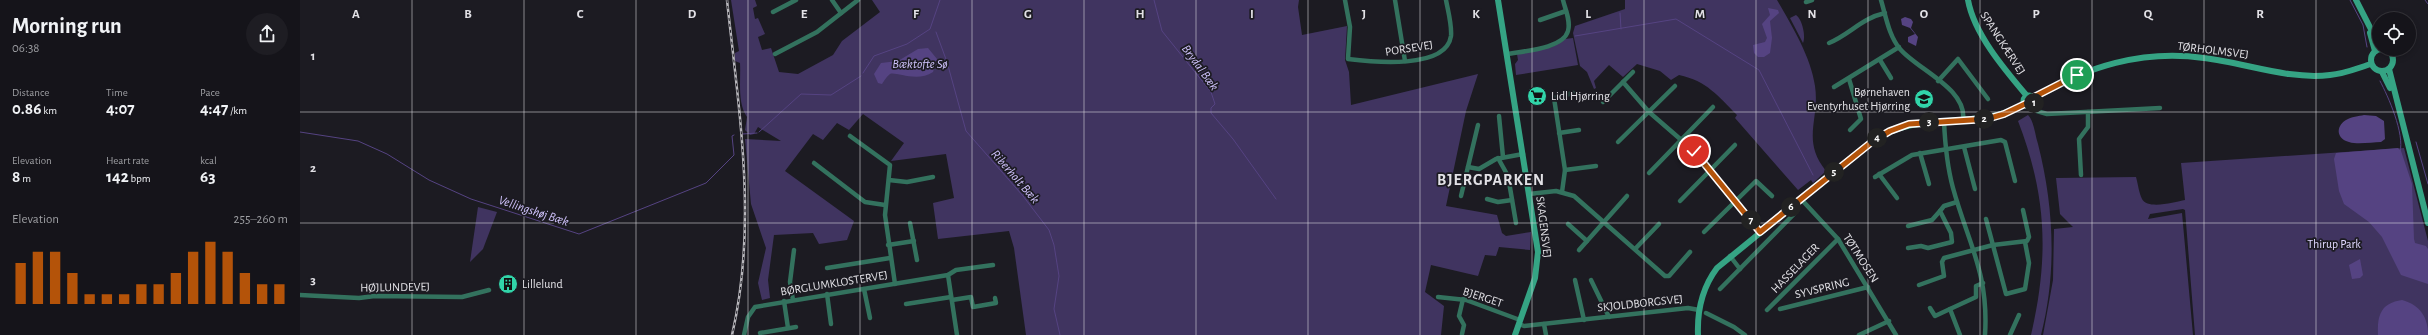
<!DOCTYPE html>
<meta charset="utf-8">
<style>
body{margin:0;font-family:"Alegreya Sans",sans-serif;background:#1e1d23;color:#f1f3f6;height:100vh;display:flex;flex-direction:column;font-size:15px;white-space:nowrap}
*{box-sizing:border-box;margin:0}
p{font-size:13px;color:#9d9ea2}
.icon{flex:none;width:22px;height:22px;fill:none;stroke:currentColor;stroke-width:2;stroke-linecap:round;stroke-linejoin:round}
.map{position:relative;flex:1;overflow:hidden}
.sheet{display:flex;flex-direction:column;background:#15141a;width:300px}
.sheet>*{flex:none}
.controls{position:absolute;left:2072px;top:12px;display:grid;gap:8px}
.controls a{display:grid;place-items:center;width:44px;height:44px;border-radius:50%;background:#15141a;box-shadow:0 2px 6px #0003,0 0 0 1px #343339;font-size:20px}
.pin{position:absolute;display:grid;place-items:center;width:34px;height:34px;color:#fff;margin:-17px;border:2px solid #fff;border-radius:50%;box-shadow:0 1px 4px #0007}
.km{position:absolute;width:20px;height:20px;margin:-10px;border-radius:50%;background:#222;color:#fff;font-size:11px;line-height:20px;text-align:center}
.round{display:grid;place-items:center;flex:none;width:42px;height:42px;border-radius:21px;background:#1e1d23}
.overview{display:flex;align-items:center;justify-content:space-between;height:68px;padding:0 12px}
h1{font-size:22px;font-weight:600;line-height:30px}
.stats{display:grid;grid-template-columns:repeat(3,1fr);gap:6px;height:68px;padding:4px 12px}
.stats div{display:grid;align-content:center}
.stats b{font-size:17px;font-weight:600}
.stats small{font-size:11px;font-weight:400}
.stats p{font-size:11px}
.chart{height:112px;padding:8px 12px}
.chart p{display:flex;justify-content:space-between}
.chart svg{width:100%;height:72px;margin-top:4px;stroke:#b45309;stroke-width:6}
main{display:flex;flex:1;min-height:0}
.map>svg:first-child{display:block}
.green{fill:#403460}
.water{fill:#554382}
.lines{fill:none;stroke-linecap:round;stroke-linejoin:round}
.stream{stroke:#554382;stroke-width:1}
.street{stroke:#33725e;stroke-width:4.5}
.secondary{stroke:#35a484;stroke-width:6}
.rail-casing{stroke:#b8b7bc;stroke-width:2.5}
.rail{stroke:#1c1b22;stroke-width:1;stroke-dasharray:3;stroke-linecap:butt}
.route-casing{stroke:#fff;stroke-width:8}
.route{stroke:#b45309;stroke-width:5}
.grid{fill:none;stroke:#e2e1e6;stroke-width:1;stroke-opacity:0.55}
.labels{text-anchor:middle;stroke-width:3.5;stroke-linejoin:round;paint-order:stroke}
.street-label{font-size:12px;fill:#e2e1e6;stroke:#1c1b22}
.poi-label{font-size:12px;fill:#e2e1e6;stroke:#1c1b22;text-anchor:start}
.park-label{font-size:12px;fill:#e0d8ff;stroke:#1c1b22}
.water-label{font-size:13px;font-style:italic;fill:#cec1fa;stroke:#1c1b22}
.district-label{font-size:16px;font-weight:bold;letter-spacing:1px;fill:#e2e1e6;stroke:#1c1b22}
.grid-label{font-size:13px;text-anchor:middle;font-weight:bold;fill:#e2e1e6;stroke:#1c1b22;stroke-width:3.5;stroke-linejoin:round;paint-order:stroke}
</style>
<main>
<section class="sheet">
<div class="overview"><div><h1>Morning run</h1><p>06:38</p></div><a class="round"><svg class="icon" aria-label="share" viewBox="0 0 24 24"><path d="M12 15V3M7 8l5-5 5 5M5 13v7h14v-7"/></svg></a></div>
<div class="stats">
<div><p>Distance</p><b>0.86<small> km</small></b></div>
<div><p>Time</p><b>4:07</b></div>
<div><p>Pace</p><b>4:47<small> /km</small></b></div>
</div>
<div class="stats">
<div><p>Elevation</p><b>8<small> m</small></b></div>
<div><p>Heart rate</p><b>142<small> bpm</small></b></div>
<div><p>kcal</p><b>63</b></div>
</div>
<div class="chart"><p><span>Elevation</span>255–260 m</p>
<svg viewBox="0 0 160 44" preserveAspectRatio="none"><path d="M5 44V19M15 44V12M25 44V12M35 44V25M45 44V38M55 44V38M65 44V38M75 44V32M85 44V32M95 44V25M105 44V12M115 44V6M125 44V12M135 44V25M145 44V32M155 44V32"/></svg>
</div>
</section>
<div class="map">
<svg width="2128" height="335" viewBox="0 0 2128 335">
<rect width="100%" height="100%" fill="#1c1b22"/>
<g class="green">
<path d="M431,0H455L457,6L453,8L455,19L458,18L465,34L458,37L462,50L471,48L479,72L498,74L533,55L542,41L580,12L572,0H999L998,7L1002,35L1047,26L1045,60L1049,72L1051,105L1178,74L1166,111L1146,206L1197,215L1202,233L1206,236L1231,232L1230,250L1199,247L1196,256L1185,255L1178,276L1131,265L1125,292L1144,306L1141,335H726L714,248L709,231L638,239L633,203L654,198L646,154L591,161L604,143L563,114L549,130L537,123L523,140L513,134L485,171L554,221L547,240L519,244L513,233L474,235L468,280L470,298L462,300L458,283L466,248L451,204L445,139L481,141L458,127L454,134L450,135L445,130L447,117C437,103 441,80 440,63L435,61V53L439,51Z"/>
<path d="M1325,0H1477C1492,26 1511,57 1515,86C1520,120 1501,140 1526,171L1513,183L1511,180L1498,190L1435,118L1437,115C1418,96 1407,81 1379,75L1371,80L1360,71L1337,64L1323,77L1309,65L1294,81L1296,88L1294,89L1287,72L1280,66L1273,33L1275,26L1325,9Z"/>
<path d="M1496,15C1502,19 1506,36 1503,43L1490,18Z"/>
<path d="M1273,38L1278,65L1216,75L1215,64L1218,60L1217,54L1252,47L1265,39Z"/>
<path d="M1728,115C1734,121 1735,135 1738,144C1754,207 1757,272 1741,335H1731C1749,257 1747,196 1718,121Z"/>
<path d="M2104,148L2128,241V335H1895L1885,210L1883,209L1850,214L1848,219L1882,213L1893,335H1743L1753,280L1754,229L1773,227L1760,214L1756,178L1836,177C1838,184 1839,193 1842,199C1848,210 1875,202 1885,200L1881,163Z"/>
<path d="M178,207L197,212L183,249L170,262Z"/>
</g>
<g class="water">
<path d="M1468,8L1478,10L1479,13L1470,21L1472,38L1470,53L1464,57H1458L1454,53L1453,45L1465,42L1467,38L1462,24L1470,15Z"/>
<path d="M1605,17L1611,19L1613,22L1611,28L1618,37L1616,46L1608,42V37L1615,34L1610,28L1602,25L1601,19Z"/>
<path d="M628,48L637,59L633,72C617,83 595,71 590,74C587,76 584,81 582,84L578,83L574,74L581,63L598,61L618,49Z"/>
<path d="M2064,115L2076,116L2084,121L2085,139L2081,142C2072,142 2058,145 2049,142C2037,139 2035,127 2046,120C2051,117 2059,116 2064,115Z"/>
<path d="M2098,148L2101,151L2112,184L2114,239L2115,243L2126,246L2128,249V284L2101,275L2082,237L2069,222L2044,204L2039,191L2034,159L2036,153Z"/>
<path d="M2060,259L2063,275L2060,278L2052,279L2049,265Z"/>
<path d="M2102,300C2120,305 2128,317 2128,335H2078C2077,315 2081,303 2102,300Z"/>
</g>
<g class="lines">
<g class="stream">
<path d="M854,0L862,31L911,92L915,104L911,108V113L933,139L976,199"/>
<path d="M2050,0L2063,25L2067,47"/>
<path d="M2125,0L2128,4"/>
<path d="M1320,13L1321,29"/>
<path d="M636,32L647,62L666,131L723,196L749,230L754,245L759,276L754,309L760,335"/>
<path d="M1275,36L1376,19L1459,70L1513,175"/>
<path d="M563,73L574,56L607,44L630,29L640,0"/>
<path d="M2080,81C2088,96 2105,134 2100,152"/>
<path d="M0,132L58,141L87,154L129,180L171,199L279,234L406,183L434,155L432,136L434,135"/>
<path d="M459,132L501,94L531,95L561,76"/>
<path d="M443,134L457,133"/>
<path d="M2116,142L2128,184"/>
</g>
<g class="street">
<path d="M532,0L541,13"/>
<path d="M1045,0L1050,27L1048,59C1072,62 1146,70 1151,36C1152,25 1148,11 1146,0"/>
<path d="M1095,0L1105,61"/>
<path d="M1581,0C1586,17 1589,36 1600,49C1618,70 1668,89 1663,121"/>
<path d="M1506,2L1512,0"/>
<path d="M473,12L496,0"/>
<path d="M1240,20L1266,11"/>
<path d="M1529,43C1549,35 1562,18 1585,13"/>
<path d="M475,54L517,32L558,0"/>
<path d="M1207,54C1223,51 1263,49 1268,31C1271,21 1265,9 1263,0"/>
<path d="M1580,60L1591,78"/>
<path d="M1549,79L1561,119L1550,130"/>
<path d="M1638,81L1658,59L1688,99"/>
<path d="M1323,82L1333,72"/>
<path d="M1534,87L1599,47"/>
<path d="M1303,102L1323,82L1349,112L1394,151L1460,232"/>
<path d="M1732,106L1737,111L1747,114L1860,108"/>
<path d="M1199,116L1203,157"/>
<path d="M1644,121C1645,144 1647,166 1653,188C1668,243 1689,273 1685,335"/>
<path d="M1259,133L1279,130"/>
<path d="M550,136L590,165L585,215L595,284"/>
<path d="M1318,142L1375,86"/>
<path d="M1664,147L1675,189"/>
<path d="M1620,153L1629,184"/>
<path d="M1198,158L1208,176L1216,223"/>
<path d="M514,163L565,202L585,205"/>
<path d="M1168,167L1179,169L1196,159L1223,154"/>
<path d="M1265,170L1296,166"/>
<path d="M1349,173L1413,107"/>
<path d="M1579,174L1597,198"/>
<path d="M1781,175L1779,139L1788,127V112"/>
<path d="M1575,177L1612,155L1701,140L1705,142L1715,181"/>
<path d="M589,180L607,182L633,177"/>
<path d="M1262,192L1265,170L1254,98L1273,93"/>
<path d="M1229,194L1256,191L1274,196L1365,276H1369L1390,252"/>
<path d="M1161,196L1178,125"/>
<path d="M1187,199L1198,202L1212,200"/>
<path d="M1501,199L1538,239L1596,335"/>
<path d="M1380,201L1435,145"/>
<path d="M1686,219L1706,294L1725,289L1729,263L1725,242"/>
<path d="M610,223L617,260"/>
<path d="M1268,224L1287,241"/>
<path d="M1608,226L1632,220L1640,211"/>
<path d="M1404,232L1456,181L1472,196"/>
<path d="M588,245L614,241"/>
<path d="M1608,248L1621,246L1628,248L1652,242L1651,233L1640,211L1644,206L1657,202"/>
<path d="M1335,249L1359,224"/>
<path d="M1279,250L1327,196"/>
<path d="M1430,256L1440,269"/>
<path d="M527,268L590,258"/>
<path d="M648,275L657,335"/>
<path d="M1275,280L1284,320"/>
<path d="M1291,280L1309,317"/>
<path d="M1619,285L1644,276L1642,262L1644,258L1693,245L1727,241L1729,237L1723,210"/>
<path d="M564,289L570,318"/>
<path d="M1420,289L1496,212"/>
<path d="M527,294L531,324"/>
<path d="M0,295L59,298L75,296L162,297L189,290"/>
<path d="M1138,297L1166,300L1220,320"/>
<path d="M493,300L490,282L494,250"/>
<path d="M652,300L671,297L673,307L696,303L695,298"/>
<path d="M484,301L488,328"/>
<path d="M606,304L651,297"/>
<path d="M1630,308L1635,316L1650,309"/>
<path d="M1480,309L1568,287"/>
<path d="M1467,310L1538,239"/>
<path d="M1406,313L1434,327L1445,335"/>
<path d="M1219,324L1224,326L1388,308L1399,310"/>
<path d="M1244,324L1246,335"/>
<path d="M460,333L496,327"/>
<path d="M1162,334L1164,325L1159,316L1163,299"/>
<path d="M444,335L448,317L455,307L648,275L656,270L693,265"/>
<path d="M1559,335L1589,321"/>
<path d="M1660,335L1650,309L1676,297V286L1683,283"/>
<path d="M1710,335L1719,315"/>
</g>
<g class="secondary">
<path d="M1198,0L1238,252L1235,278L1215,335"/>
<path d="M1668,0C1674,34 1705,70 1727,96"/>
<path d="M2056,0L2079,45"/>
<path d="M2070,33L2075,51"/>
<circle cx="2082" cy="60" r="11"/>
<path d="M2089,69L2128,223"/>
<path d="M2082,72L2090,88"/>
<circle cx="1729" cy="101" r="5.5"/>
<path d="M1734,97C1787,67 1842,49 1904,58C1946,63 1988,80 2030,75C2044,74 2058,68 2071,64"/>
<path d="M1398,335C1397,310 1402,288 1417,268L1573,141C1619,109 1677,132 1725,104"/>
</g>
<g class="rail-casing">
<path id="rail" d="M427,0C439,112 458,224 432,335"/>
</g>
<use href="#rail" class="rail"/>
</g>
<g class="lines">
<g class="route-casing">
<path id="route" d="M1394,151L1460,232L1573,141L1590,131L1609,124L1687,119L1704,114L1725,104L1732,106L1734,103V97L1777,75"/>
</g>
<use href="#route" class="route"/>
</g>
<path class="grid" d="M112,0V335M224,0V335M336,0V335M448,0V335M560,0V335M672,0V335M784,0V335M896,0V335M1008,0V335M1120,0V335M1232,0V335M1344,0V335M1456,0V335M1568,0V335M1680,0V335M1792,0V335M1904,0V335M2016,0V335M0,112H2128M0,223H2128"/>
<defs>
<g id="supermarket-disc" transform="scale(1)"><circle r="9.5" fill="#31d4a9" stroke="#1c1b22"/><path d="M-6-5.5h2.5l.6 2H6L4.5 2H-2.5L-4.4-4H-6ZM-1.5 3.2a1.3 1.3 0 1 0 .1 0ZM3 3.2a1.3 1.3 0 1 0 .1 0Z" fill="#111"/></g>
<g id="school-disc" transform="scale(1)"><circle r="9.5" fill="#31d4a9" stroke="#1c1b22"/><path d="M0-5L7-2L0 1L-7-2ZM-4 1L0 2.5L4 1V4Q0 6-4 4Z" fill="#111"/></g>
<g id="building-disc" transform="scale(1)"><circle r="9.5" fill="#31d4a9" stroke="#1c1b22"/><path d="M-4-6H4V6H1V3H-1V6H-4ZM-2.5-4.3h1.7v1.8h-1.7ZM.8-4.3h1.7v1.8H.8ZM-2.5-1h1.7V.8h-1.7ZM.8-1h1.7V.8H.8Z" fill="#111"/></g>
</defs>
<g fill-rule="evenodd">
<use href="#supermarket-disc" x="1237" y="96"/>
<use href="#school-disc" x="1624" y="99"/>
<use href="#building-disc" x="208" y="284"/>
</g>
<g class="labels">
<g class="street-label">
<text transform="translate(1703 43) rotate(57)" y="4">SPANGKÆRVEJ</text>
<text transform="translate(1109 48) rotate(-9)" y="4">PORSEVEJ</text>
<text transform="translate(1913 50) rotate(7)" y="4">TØRHOLMSVEJ</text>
<text transform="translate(1244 227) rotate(83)" y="4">SKAGENSVEJ</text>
<text transform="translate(1561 258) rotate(57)" y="4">TØTMOSEN</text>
<text transform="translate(1495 268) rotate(-46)" y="4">HASSELAGER</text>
<text transform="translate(534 283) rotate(-9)" y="4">BØRGLUMKLOSTERVEJ</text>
<text transform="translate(95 287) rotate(-1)" y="4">HØJLUNDEVEJ</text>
<text transform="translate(1522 288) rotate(-14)" y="4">SYVSPRING</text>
<text transform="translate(1183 297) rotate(18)" y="4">BJERGET</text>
<text transform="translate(1340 303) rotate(-6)" y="4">SKJOLDBORGSVEJ</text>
</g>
<g class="poi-label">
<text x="1610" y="96" text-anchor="end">Børnehaven<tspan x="1610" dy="14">Eventyrhuset Hjørring</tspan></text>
<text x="1251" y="100">Lidl Hjørring</text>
<text x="222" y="288">Lillelund</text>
</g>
<g class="park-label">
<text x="2034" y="248">Thirup Park</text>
</g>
<g class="water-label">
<text x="620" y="68">Bæktofte Sø</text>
<text transform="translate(901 67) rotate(54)" y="5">Brydal Bæk</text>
<text transform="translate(716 176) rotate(49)" y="5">Riberholt Bæk</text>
<text transform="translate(234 210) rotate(18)" y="5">Vellingshøj Bæk</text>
</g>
<g class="district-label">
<text x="1191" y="185">BJERGPARKEN</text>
</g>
</g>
<g class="grid-label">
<text x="56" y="18">A</text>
<text x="168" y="18">B</text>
<text x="280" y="18">C</text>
<text x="392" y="18">D</text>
<text x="504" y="18">E</text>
<text x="616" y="18">F</text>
<text x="728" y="18">G</text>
<text x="840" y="18">H</text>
<text x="952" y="18">I</text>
<text x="1064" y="18">J</text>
<text x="1176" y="18">K</text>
<text x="1288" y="18">L</text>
<text x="1400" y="18">M</text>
<text x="1512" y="18">N</text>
<text x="1624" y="18">O</text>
<text x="1736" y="18">P</text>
<text x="1848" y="18">Q</text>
<text x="1960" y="18">R</text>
<text x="13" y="60">1</text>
<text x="13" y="172">2</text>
<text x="13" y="284">3</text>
</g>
</svg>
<div class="controls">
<a><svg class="icon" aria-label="locate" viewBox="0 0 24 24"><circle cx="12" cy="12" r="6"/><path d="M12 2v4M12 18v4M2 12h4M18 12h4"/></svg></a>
</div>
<div class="pin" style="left:1777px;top:75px;background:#1e9e55"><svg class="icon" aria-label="arrive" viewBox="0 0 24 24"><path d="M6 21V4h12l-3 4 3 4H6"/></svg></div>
<div class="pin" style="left:1394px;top:151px;background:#d93025"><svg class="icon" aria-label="check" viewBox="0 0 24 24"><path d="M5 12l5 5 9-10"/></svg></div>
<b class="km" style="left:1734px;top:103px">1</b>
<b class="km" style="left:1684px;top:119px">2</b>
<b class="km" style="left:1629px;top:122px">3</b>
<b class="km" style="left:1577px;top:138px">4</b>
<b class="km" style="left:1534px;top:172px">5</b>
<b class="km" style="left:1491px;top:207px">6</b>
<b class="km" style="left:1451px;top:220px">7</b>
</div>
</main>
